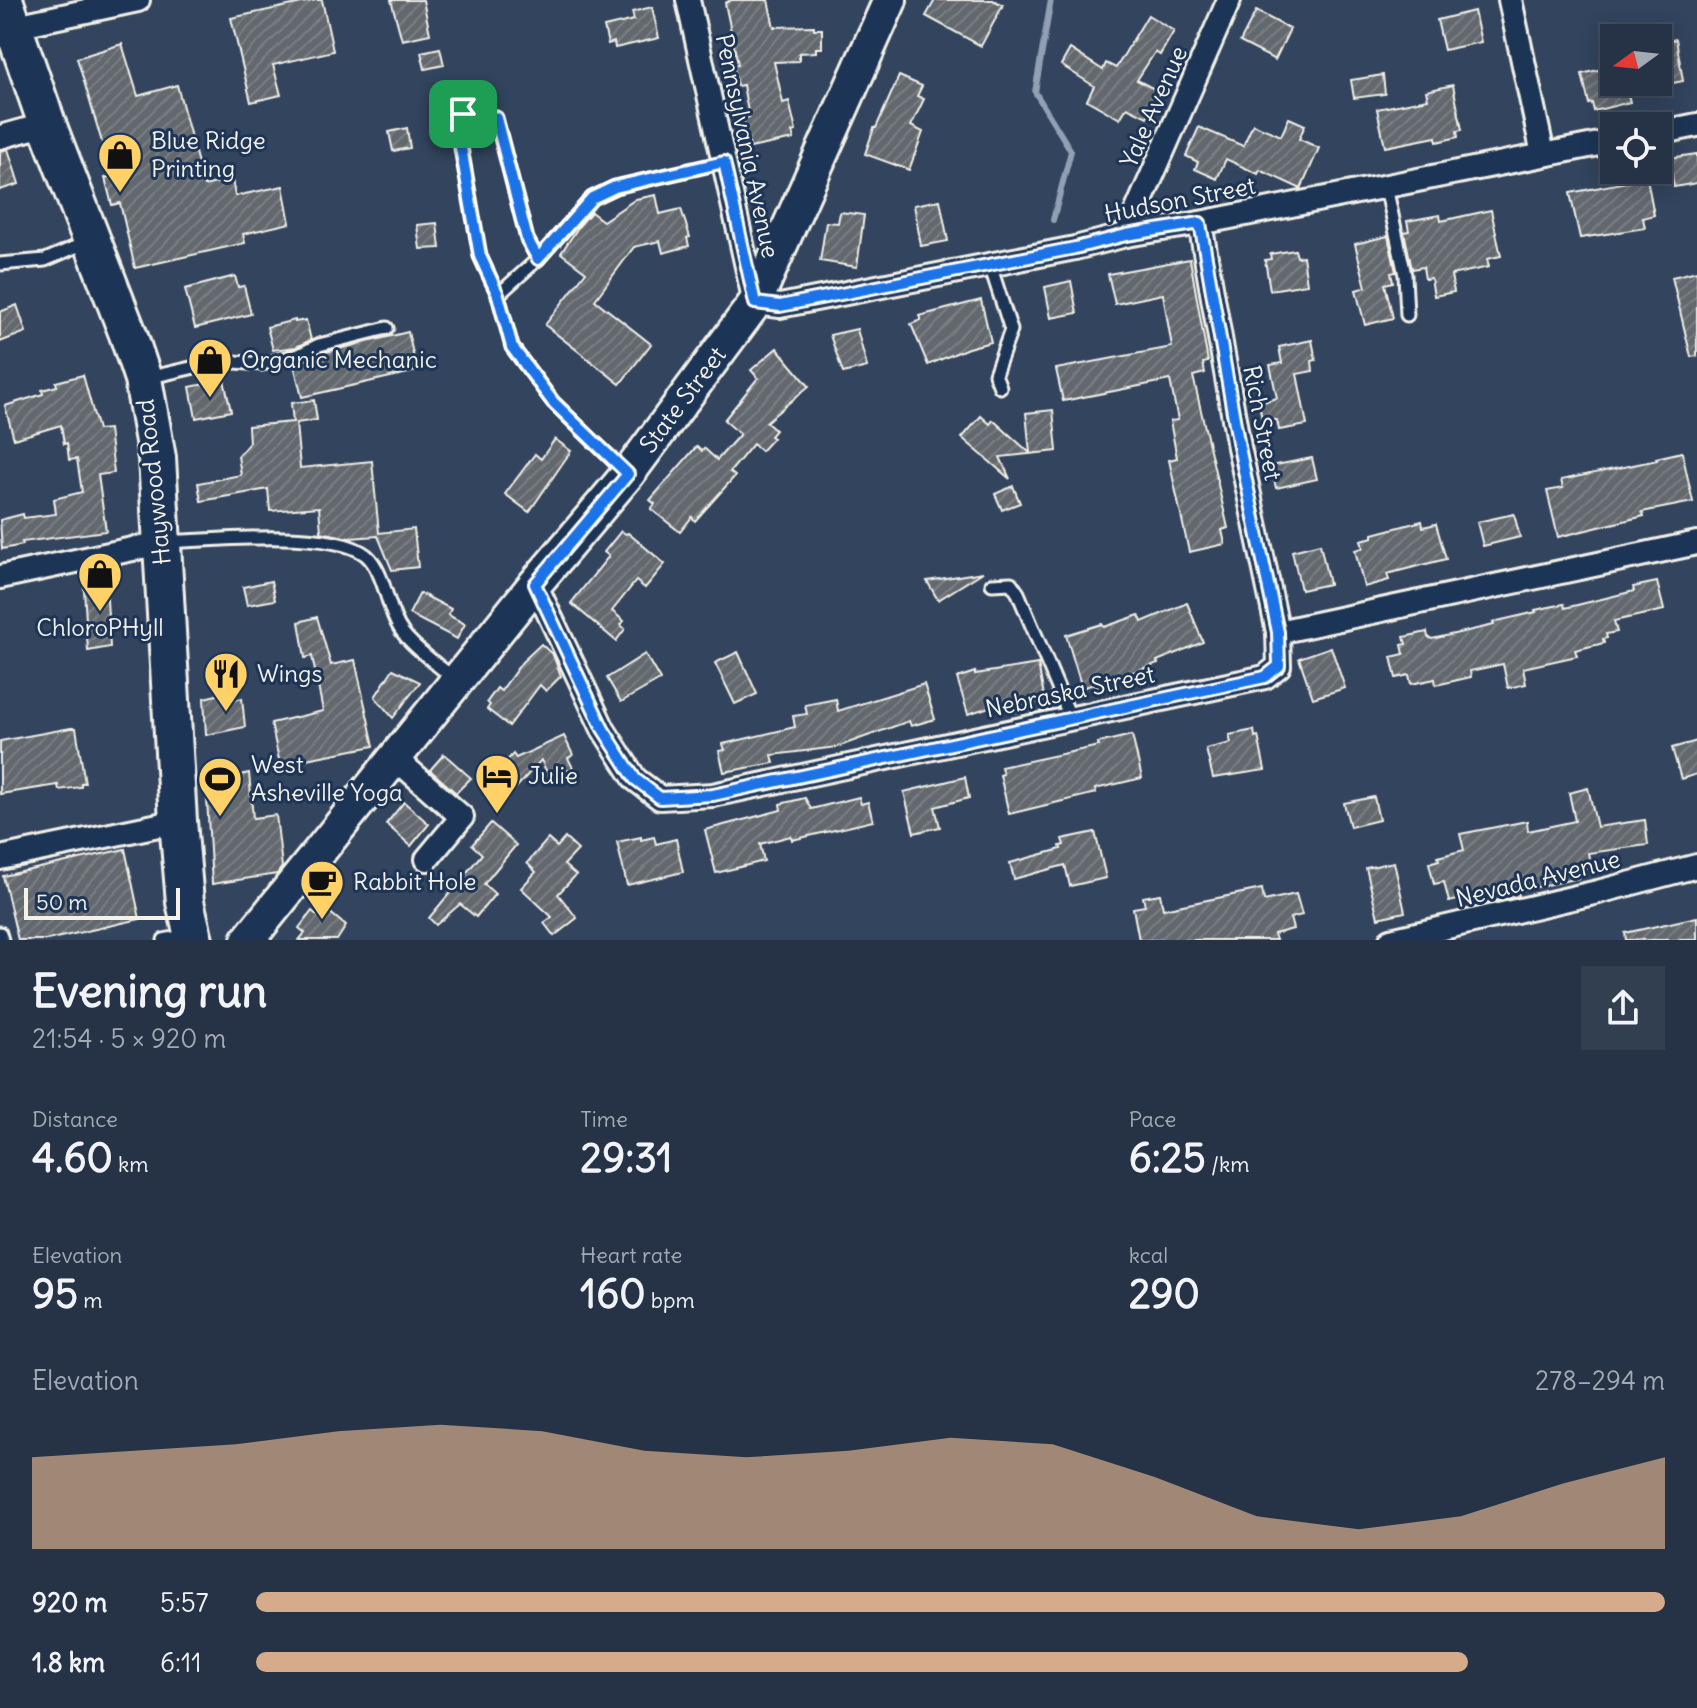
<!DOCTYPE html>
<meta charset="utf-8">
<style>
body{margin:0;font-family:Delius,sans-serif;background:#323f51;color:#f1f3f6;height:100vh;display:flex;flex-direction:column;font-size:30px;white-space:nowrap}
*{box-sizing:border-box;margin:0}
p{font-size:26px;color:#a4aab3}
.icon{flex:none;width:44px;height:44px;fill:none;stroke:currentColor;stroke-width:2;stroke-linecap:round;stroke-linejoin:round}
.map{position:relative;height:940px;overflow:hidden}
.details{display:flex;flex-direction:column;background:#263346;flex:1}
.details>*{flex:none}
.needle{width:52px;rotate:255deg}
.controls{position:absolute;left:1600px;top:24px;display:grid;gap:16px}
.controls a{display:grid;place-items:center;width:72px;height:72px;border-radius:0px;background:#263346;box-shadow:0 4px 20px #0003,0 0 0 2px #424e5f;font-size:40px}
.scale{position:absolute;left:24px;bottom:20px;width:156px;box-sizing:border-box;padding-left:8px;border:4px solid #f4f1e8;border-top:0;font-size:22px;line-height:28px;white-space:nowrap;color:#f4f1e8;-webkit-text-stroke:6px #1d3557;paint-order:stroke}
.pin{position:absolute;display:grid;place-items:center;width:68px;height:68px;color:#fff;margin:-34px;border-radius:16px;box-shadow:0 4px 12px #0006}
.round{display:grid;place-items:center;flex:none;width:84px;height:84px;border-radius:0px;background:#323f51}
.summary{display:flex;align-items:center;justify-content:space-between;height:136px;padding:0 32px}
h1{font-size:44px;font-weight:700;line-height:60px}
.figures{display:grid;grid-template-columns:repeat(3,1fr);gap:12px;height:136px;padding:8px 32px}
.figures div{display:grid;align-content:center}
.figures b{font-size:40px;font-weight:700}
.figures small{font-size:22px;font-weight:400}
.figures p{font-size:22px}
.chart{height:224px;padding:16px 32px}
.chart p{display:flex;justify-content:space-between}
.chart svg{width:100%;height:144px;margin-top:8px;fill:#d6ab8b;opacity:.7}
ul{padding:0 32px;list-style:none;font-size:26px}
li{display:grid;grid-template-columns:128px 96px 1fr;align-items:center;height:60px}
li i{height:20px;border-radius:10px;background:#d6ab8b}
.map>svg:first-child{display:block}
.lines{fill:none;stroke-linecap:round;stroke-linejoin:round}
.stream{stroke:#91a1b3;stroke-width:6}
.building{fill:url(#building-hatch);stroke:#f4f1e8;stroke-width:2}
.lane-casing{stroke:#f4f1e8;stroke-width:17}
.street-casing{stroke:#f4f1e8;stroke-width:28}
.secondary-casing{stroke:#f4f1e8;stroke-width:38}
.primary-casing{stroke:#f4f1e8;stroke-width:42}
.lane{stroke:#1d3557;stroke-width:11}
.street{stroke:#1d3557;stroke-width:22}
.secondary{stroke:#1d3557;stroke-width:32}
.primary{stroke:#1d3557;stroke-width:36}
.route-casing{stroke:#fff;stroke-width:16}
.route{stroke:#1a73e8;stroke-width:10}
.labels{text-anchor:middle;stroke-width:6;stroke-linejoin:round;paint-order:stroke}
.street-label{font-size:24px;fill:#f4f1e8;stroke:#1d3557}
.poi-label{font-size:24px;fill:#f4f1e8;stroke:#1d3557;text-anchor:start}
</style>
<div class="map">
<svg width="1697" height="940" viewBox="0 0 1697 940">
<defs>
<pattern id="building-hatch" width="6" height="6" patternUnits="userSpaceOnUse" patternTransform="scale(2)"><rect width="6" height="6" fill="#62686e"/><path d="M-1 1l2-2M0 6l6-6M5 7l2-2" fill="none" stroke="#797e83"/></pattern>
</defs>
<rect width="100%" height="100%" fill="#32445e"/>
<filter id="ink" filterUnits="userSpaceOnUse"><feTurbulence type="fractalNoise" baseFrequency=".0125" numOctaves="2"/><feDisplacementMap in="SourceGraphic" scale="16" xChannelSelector="R" yChannelSelector="G"/><feConvolveMatrix kernelMatrix="1 2 1 2 8 2 1 2 1" color-interpolation-filters="sRGB"/></filter>
<g filter="url(#ink)">
<g class="lines">
<path class="stream" d="M1051,0L1035,92L1071,151L1053,220"/>
</g>
<g class="building">
<path d="M316,0H322L333,51L273,65L281,95L251,102L231,18Z"/>
<path d="M391,0H423L430,34L402,40Z"/>
<path d="M731,0H768L774,27L814,26V29H822V48H816V52L799,53V61L774,62L783,103L789,101L796,131L792,132L794,139L750,148L743,119L749,117L743,85L737,86L733,65L738,64L725,3Z"/>
<path d="M935,0H993L1003,5L981,46L926,16Z"/>
<path d="M652,7L659,38L615,48L614,42L608,44L604,27L634,20L632,12Z"/>
<path d="M1256,11L1290,29L1275,60L1240,42Z"/>
<path d="M1474,11L1481,42L1444,50L1437,20Z"/>
<path d="M1148,15L1174,31L1160,55L1155,52L1137,80L1160,92L1147,117L1127,107L1120,119L1087,100L1094,86L1061,65L1070,49L1103,70L1106,63L1116,68Z"/>
<path d="M1676,39L1683,81L1658,86V43Z"/>
<path d="M122,44L138,96L177,85L204,186L232,179L235,196L283,186L290,223L243,234L245,243L135,268L120,203L112,205L105,178L112,176L77,58Z"/>
<path d="M440,48L444,65L425,69L421,52Z"/>
<path d="M1614,66V82H1625L1630,102L1594,111L1592,103L1589,104L1582,74Z"/>
<path d="M1383,75L1385,94L1354,98L1351,80Z"/>
<path d="M899,76L922,86L917,96L924,99L911,126L923,132L909,170L865,154L874,128H876Z"/>
<path d="M1453,85L1462,130L1457,131L1458,137L1437,142L1436,137L1385,147L1377,109L1428,99L1426,91Z"/>
<path d="M1289,118L1305,125L1299,139L1319,148L1301,189L1260,170L1258,174L1226,159L1217,179L1195,169L1198,162L1186,156L1199,127L1243,146L1253,124L1281,136Z"/>
<path d="M407,128L410,148L393,151L389,132Z"/>
<path d="M8,149L19,184L0,190V151Z"/>
<path d="M1697,154V183L1674,187L1669,158Z"/>
<path d="M1647,178L1654,215L1643,218L1645,228L1580,238L1570,193Z"/>
<path d="M656,195L660,214L681,209L690,237L687,238L689,246L663,253L660,241L634,247L595,300L651,344L620,384L545,325L586,272L561,253L579,226L591,212L603,221L636,199Z"/>
<path d="M940,200L948,241L921,246L914,205Z"/>
<path d="M1491,210L1501,256L1487,259L1489,267L1451,275L1454,292L1434,296L1431,278L1425,279L1423,267L1412,269L1404,232L1409,231L1407,221L1440,215L1441,221Z"/>
<path d="M840,212L864,215L857,267L820,261L826,222L838,223Z"/>
<path d="M437,223L440,248L420,249L417,225Z"/>
<path d="M1388,236L1396,272L1391,273L1393,282L1385,284L1393,318L1365,325L1356,290L1366,287L1355,244Z"/>
<path d="M1295,250L1297,257L1303,256L1307,284L1270,290L1265,260L1271,259L1270,254Z"/>
<path d="M1190,259L1208,362L1203,363L1205,373L1193,376L1228,528L1222,530L1225,544L1189,552L1169,460L1177,458L1170,421L1178,420L1170,380L1063,401L1056,369L1172,347L1163,294L1115,304L1108,274Z"/>
<path d="M1697,271V356L1691,357L1672,277Z"/>
<path d="M235,276L238,287L244,286L251,314L195,328L185,289Z"/>
<path d="M1071,281L1077,313L1051,318L1045,287Z"/>
<path d="M981,300L991,342L968,348L928,365L911,324L921,320L919,316Z"/>
<path d="M17,305L26,332L0,342V312Z"/>
<path d="M295,320V322L306,320L311,340L296,347L273,350L267,327Z"/>
<path d="M857,329L867,367L843,373L830,335Z"/>
<path d="M408,332L417,371L302,397L294,365L322,353Z"/>
<path d="M1312,340L1316,360L1312,361L1313,371L1297,374L1307,425L1279,430L1277,420H1262L1259,403L1277,398L1270,365L1282,363L1279,347Z"/>
<path d="M777,348L809,386L766,422L775,430L770,436L773,438L761,451L753,444L730,472L735,476L695,521L692,517L680,532L651,509L655,504L650,500L697,446L702,451L704,448L717,460L740,434L724,420L758,378L751,370Z"/>
<path d="M83,375L98,430L109,429L114,473L98,475L106,531L22,542L23,545L2,549L0,520L23,514L24,518L56,514L54,499L82,492L77,459L69,460L67,443L64,444L61,425L14,439L5,406L43,394L42,390L57,386L56,382Z"/>
<path d="M224,380L231,411L196,418L190,387Z"/>
<path d="M314,400L317,420L296,423L300,468L372,461L379,533L414,529L418,567L392,570L378,536L349,538L321,532L319,507L270,511L268,489L201,501L198,483L241,475L238,456L249,443L248,426L293,422L291,403Z"/>
<path d="M1053,410L1057,451L1000,457L1010,479L962,438L981,416L990,424L993,420L1030,453L1026,413Z"/>
<path d="M555,439L571,451L529,512L505,494L535,454L541,459Z"/>
<path d="M1682,452L1693,502L1642,512L1644,516L1558,537L1547,491L1563,488L1561,480L1657,460L1656,458Z"/>
<path d="M1312,458L1317,479L1276,488L1271,466Z"/>
<path d="M1013,486L1020,503L1002,510L995,494Z"/>
<path d="M1514,514L1520,537L1483,546L1477,522Z"/>
<path d="M1422,521L1423,527L1436,524L1446,559L1387,574L1389,580L1364,587L1355,550L1363,548L1361,540L1373,537V534Z"/>
<path d="M621,531L626,534L628,533L665,564L645,588L636,581L612,611L624,621L621,625L625,629L616,641L571,603L609,556L604,552Z"/>
<path d="M1320,544L1329,584L1301,590L1292,551Z"/>
<path d="M105,569L110,647L88,651L83,574Z"/>
<path d="M983,572L938,600L927,581Z"/>
<path d="M271,581L275,600L247,605L243,587Z"/>
<path d="M1657,582L1664,610L1614,621L1617,632L1606,634L1607,638L1603,639L1604,643L1575,650L1577,656L1523,668L1526,684L1508,688L1503,664L1470,671L1471,677L1436,685L1435,679L1411,684L1409,675L1396,678L1391,657L1404,654L1402,645L1406,644L1404,637L1427,632L1428,637L1432,639L1494,625L1493,622L1536,612L1535,610L1564,604L1565,608L1634,591L1633,587Z"/>
<path d="M420,593L451,609L448,615L465,624L457,639L409,614Z"/>
<path d="M1187,603L1203,642L1157,661L1158,663L1113,679L1114,682L1095,687L1094,684L1082,688L1066,635L1102,624L1104,627L1139,615L1142,622Z"/>
<path d="M317,617L331,665L355,660L374,746L280,764L271,723L323,711L312,656L305,658L299,622Z"/>
<path d="M541,644L553,655L561,676L546,691L540,685L509,726L487,709L490,705L487,702L497,688L501,691L522,662Z"/>
<path d="M1331,647L1345,688L1313,698L1299,658Z"/>
<path d="M738,652L757,694L735,704L715,663Z"/>
<path d="M645,654L660,680L621,702L607,678Z"/>
<path d="M1038,664L1045,701L1034,703L1035,709L1016,712L1014,699L968,714L957,678L975,672V674Z"/>
<path d="M393,669L420,682L393,718L375,697Z"/>
<path d="M924,684L935,719L911,726L909,721L837,747L772,755L774,763L724,772L719,751L725,750L723,744L795,727L793,716L807,714L805,705L836,699L838,711Z"/>
<path d="M233,691L235,700L242,698L245,727L206,735L204,698Z"/>
<path d="M71,728H76L85,783H81V787L59,790L58,785L0,794V741Z"/>
<path d="M1254,730L1255,737L1258,736L1265,770L1213,778L1206,749L1231,743L1229,735Z"/>
<path d="M1132,735L1142,778L1095,789L1096,793L1009,814L1000,775L1003,774L1001,767L1099,746L1098,743Z"/>
<path d="M564,736L573,755L568,758L573,768L550,779L541,760L514,790L509,785L504,790L491,778L513,754L516,758Z"/>
<path d="M1697,741V774L1681,779L1672,748Z"/>
<path d="M444,754L471,778L456,793L430,770Z"/>
<path d="M249,773L253,818L276,815L282,867L277,874L212,884L206,782Z"/>
<path d="M965,777L969,798L935,807L940,827L914,833L904,792Z"/>
<path d="M1588,788L1597,827L1645,820L1648,845L1588,853L1591,868L1577,871L1579,878L1518,891L1519,896L1484,903L1482,894L1449,902L1444,882L1434,884L1429,863L1439,860L1438,857L1464,850L1460,834L1527,821L1528,831L1575,821L1569,793Z"/>
<path d="M859,797L861,804L868,802L873,821L792,840L791,836L760,844L764,861L716,873L705,830L781,810L780,804L805,798L811,809Z"/>
<path d="M1374,797L1379,820L1350,827L1344,803Z"/>
<path d="M404,802L429,824L411,846L386,824Z"/>
<path d="M491,823L516,845L484,884L495,894L476,917L460,904L436,925L429,918L482,854L472,845Z"/>
<path d="M1095,832L1106,878L1070,886L1065,865L1014,879L1010,863L1061,849L1060,846L1064,845L1062,839Z"/>
<path d="M641,837V840L654,837L656,844L676,839L683,872L627,885L617,842Z"/>
<path d="M565,838L578,850L564,865L576,875L558,894L577,918L554,936L544,923L552,917L521,888L536,872L527,863L548,839L557,847Z"/>
<path d="M125,849L140,919L47,940H18L3,876Z"/>
<path d="M1394,862L1405,912L1378,918L1366,868Z"/>
<path d="M1262,889L1264,901L1296,894L1302,915L1290,918L1293,929L1274,934L1276,940H1139L1133,908L1145,906L1143,897L1160,894L1163,909Z"/>
<path d="M312,911L318,916L322,911L326,914L328,911L346,926L337,940H299L305,933L299,928Z"/>
<path d="M1697,917V940H1626L1625,933Z"/>
</g>
<g class="lines">
<g class="lane-casing">
<g id="lane">
<path d="M1386,187L1405,275L1407,315"/>
<path d="M538,259L592,198L615,187L724,162"/>
<path d="M0,264L45,260L87,242"/>
<path d="M990,265L1011,330L995,374L1000,387"/>
<path d="M498,295L538,259L527,239L496,118L474,108L463,114L457,125L480,256L498,295L512,347L553,402L624,471"/>
<path d="M147,378L221,361L262,364L299,355L319,345L387,328"/>
<path d="M165,542C207,541 343,526 370,559C387,580 387,612 403,633C416,650 437,664 453,678"/>
<path d="M992,584L1011,583L1018,593L1071,719"/>
<path d="M0,933L2,940"/>
<path d="M164,940L188,935"/>
</g>
</g>
<g class="street-casing">
<g id="street">
<path d="M688,0L755,303L780,306L1075,248L1126,235L1200,223L1614,141"/>
<path d="M1510,0L1543,154"/>
<path d="M11,27L138,0"/>
<path d="M1658,133L1697,125"/>
<path d="M0,137L47,124"/>
<path d="M1200,223L1239,447L1278,632"/>
<path d="M1126,235L1229,0"/>
<path d="M0,577L161,543"/>
<path d="M535,584L603,729L635,779L660,798L713,795L1265,677L1279,666L1278,632L1697,543"/>
<path d="M395,758L462,817L427,859"/>
<path d="M0,858L178,821"/>
<path d="M1391,940L1598,892L1697,866"/>
</g>
</g>
<g class="secondary-casing">
<path id="secondary" d="M248,940L535,584L628,474L755,303L890,0"/>
</g>
<g class="primary-casing">
<path id="primary" d="M4,0L47,124L128,334L143,379L157,458L178,821L185,902L194,940"/>
</g>
<use href="#lane" class="lane"/>
<use href="#street" class="street"/>
<use href="#secondary" class="secondary"/>
<use href="#primary" class="primary"/>
</g>
</g>
<g class="lines" filter="url(#ink)">
<g class="route-casing">
<path id="route" d="M474,108L496,118L527,239L538,259L592,198L615,187L724,162L755,303L780,306L1075,248L1126,235L1200,223L1239,447L1278,632L1279,666L1265,677L713,795L660,798L635,779L603,729L535,584L628,474L553,402L512,347L498,295L480,256L457,125L463,114Z"/>
</g>
<use href="#route" class="route"/>
</g>
<defs>
<g id="shop-pin" transform="scale(2.3)"><path d="M0 17L-7.5 6A9.5 9.5 0 1 1 7.5 6Z" fill="#ffd166" stroke="#1d3557"/><path d="M-5-2.5h2.3a2.7 3.5 0 0 1 5.4 0H5L5.5 6h-11ZM-1.5-2.5h3a1.5 2.3 0 0 0-3 0Z" fill="#111"/></g>
<g id="restaurant-pin" transform="scale(2.3)"><path d="M0 17L-7.5 6A9.5 9.5 0 1 1 7.5 6Z" fill="#ffd166" stroke="#1d3557"/><path d="M-5-6h1v4h1v-4h1v4h1v-4h1v5L-1.5 .5V6h-2V.5L-5-1ZM5-6V6H3V1.5H1.5Q1.5-4 5-6Z" fill="#111"/></g>
<g id="hotel-pin" transform="scale(2.3)"><path d="M0 17L-7.5 6A9.5 9.5 0 1 1 7.5 6Z" fill="#ffd166" stroke="#1d3557"/><path d="M-6-4.5h1.5V1H6V5H4.5V3h-9V5H-6ZM-4 0a1.8 1.8 0 1 1 3.6 0ZM.5 0V-2.5h3Q6-2.5 6 0Z" fill="#111"/></g>
<g id="stadium-pin" transform="scale(2.3)"><path d="M0 17L-7.5 6A9.5 9.5 0 1 1 7.5 6Z" fill="#ffd166" stroke="#1d3557"/><path d="M0-5a6.5 5 0 1 0 0 10a6.5 5 0 1 0 0-10ZM-3.5-1.8h7v3.6h-7Z" fill="#111"/></g>
<g id="cafe-pin" transform="scale(2.3)"><path d="M0 17L-7.5 6A9.5 9.5 0 1 1 7.5 6Z" fill="#ffd166" stroke="#1d3557"/><path d="M-5.5-4.5H6V0H3Q3 3.5 0 3.5H-2.5Q-5.5 3.5-5.5 0ZM3-3.2v2h1.7v-2ZM-6 4.5H4V6H-6Z" fill="#111"/></g>
</defs>
<g fill-rule="evenodd">
<use href="#shop-pin" x="120" y="155"/>
<use href="#shop-pin" x="210" y="360"/>
<use href="#shop-pin" x="100" y="574"/>
<use href="#restaurant-pin" x="226" y="674"/>
<use href="#hotel-pin" x="497" y="776"/>
<use href="#stadium-pin" x="220" y="779"/>
<use href="#cafe-pin" x="322" y="882"/>
</g>
<g class="labels">
<g class="street-label">
<text transform="translate(1154 107) rotate(-66)" y="8">Yale Avenue</text>
<text transform="translate(747 146) rotate(78)" y="8">Pennsylvania Avenue</text>
<text transform="translate(1180 200) rotate(-11)" y="8">Hudson Street</text>
<text transform="translate(683 400) rotate(-53)" y="8">State Street</text>
<text transform="translate(1262 423) rotate(79)" y="8">Rich Street</text>
<text transform="translate(154 482) rotate(-96)" y="8">Haywood Road</text>
<text transform="translate(1070 692) rotate(-12)" y="8">Nebraska Street</text>
<text transform="translate(1538 879) rotate(-14)" y="8">Nevada Avenue</text>
</g>
<g class="poi-label">
<text x="151" y="149">Blue Ridge<tspan x="151" dy="28">Printing</tspan></text>
<text x="241" y="368">Organic Mechanic</text>
<text x="100" y="636" text-anchor="middle">ChloroPHyll</text>
<text x="257" y="682">Wings</text>
<text x="251" y="773">West<tspan x="251" dy="28">Asheville Yoga</tspan></text>
<text x="528" y="784">Julie</text>
<text x="353" y="890">Rabbit Hole</text>
</g>
</g>
</svg>
<div class="controls">
<a><svg class="needle" viewBox="-14 -14 28 28"><path d="M0-13l5 13h-10z" fill="#e53935"/><path d="M0 13l5-13h-10z" fill="#a4aab3"/></svg></a>
<a><svg class="icon" aria-label="locate" viewBox="0 0 24 24"><circle cx="12" cy="12" r="6"/><path d="M12 2v4M12 18v4M2 12h4M18 12h4"/></svg></a>
</div>
<div class="scale">50 m</div>
<div class="pin" style="left:463px;top:114px;background:#1e9e55"><svg class="icon" aria-label="arrive" viewBox="0 0 24 24"><path d="M6 21V4h12l-3 4 3 4H6"/></svg></div>
</div>
<section class="details">
<div class="summary"><div><h1>Evening run</h1><p>21:54 · 5 × 920 m</p></div><a class="round"><svg class="icon" aria-label="share" viewBox="0 0 24 24"><path d="M12 15V3M7 8l5-5 5 5M5 13v7h14v-7"/></svg></a></div>
<div class="figures">
<div><p>Distance</p><b>4.60<small> km</small></b></div>
<div><p>Time</p><b>29:31</b></div>
<div><p>Pace</p><b>6:25<small> /km</small></b></div>
</div>
<div class="figures">
<div><p>Elevation</p><b>95<small> m</small></b></div>
<div><p>Heart rate</p><b>160<small> bpm</small></b></div>
<div><p>kcal</p><b>290</b></div>
</div>
<div class="chart"><p><span>Elevation</span>278–294 m</p>
<svg viewBox="0 0 160 44" preserveAspectRatio="none"><path d="M0 44V16L10 14L20 12L30 8L40 6L50 8L60 14L70 16L80 14L90 10L100 12L110 22L120 34L130 38L140 34L150 24L160 16V44z"/></svg>
</div>
<ul>
<li><b>920 m</b>5:57<i style="width:100%"></i></li>
<li><b>1.8 km</b>6:11<i style="width:86%"></i></li>
</ul>
</section>
